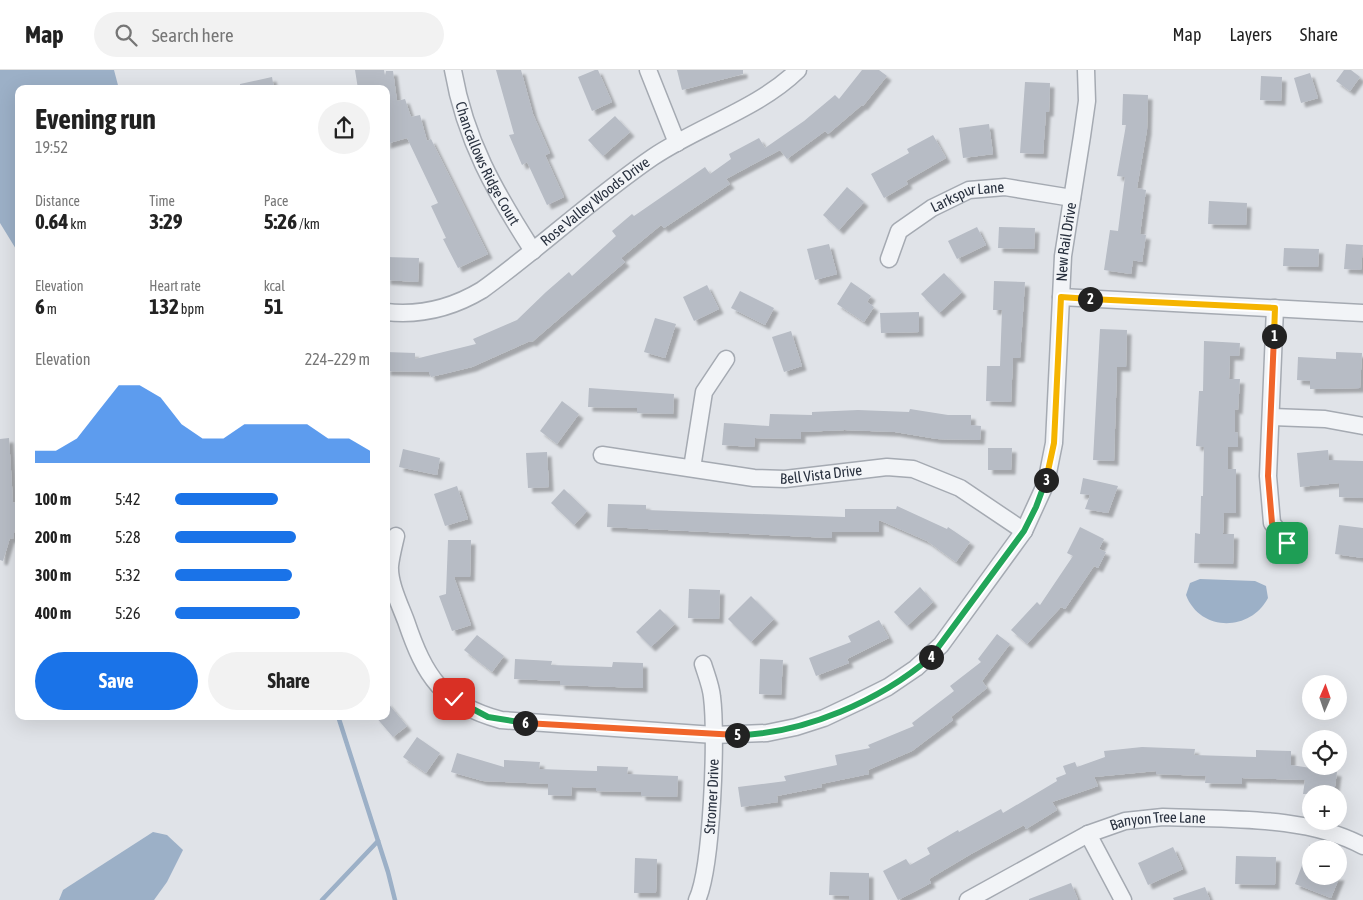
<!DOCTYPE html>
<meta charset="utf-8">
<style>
body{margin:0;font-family:"Asap Condensed",sans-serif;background:#f2f2f2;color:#222;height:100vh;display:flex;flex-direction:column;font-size:19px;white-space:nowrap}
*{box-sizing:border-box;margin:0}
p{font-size:16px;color:#767676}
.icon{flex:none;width:28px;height:28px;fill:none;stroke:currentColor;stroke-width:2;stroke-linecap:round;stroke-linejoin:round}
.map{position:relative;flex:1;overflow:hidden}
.details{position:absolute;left:15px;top:15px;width:375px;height:635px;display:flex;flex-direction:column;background:#fff;border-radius:10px;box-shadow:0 5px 20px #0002}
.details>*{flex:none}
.needle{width:32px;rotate:2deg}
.controls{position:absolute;left:1302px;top:605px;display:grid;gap:10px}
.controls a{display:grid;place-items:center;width:45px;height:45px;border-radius:50%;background:#fff;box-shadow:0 5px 20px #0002;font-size:25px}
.pin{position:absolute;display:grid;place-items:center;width:42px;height:42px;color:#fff;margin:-21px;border-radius:10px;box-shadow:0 2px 8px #0006}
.km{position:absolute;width:25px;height:25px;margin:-12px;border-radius:50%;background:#222;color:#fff;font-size:14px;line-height:25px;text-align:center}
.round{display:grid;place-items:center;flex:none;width:52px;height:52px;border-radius:26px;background:#f2f2f2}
.overview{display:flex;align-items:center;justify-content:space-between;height:85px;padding:0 20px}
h1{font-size:28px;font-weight:700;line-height:38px}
.figures{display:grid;grid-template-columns:repeat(3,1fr);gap:8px;height:85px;padding:5px 20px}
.figures div{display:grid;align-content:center}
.figures b{font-size:21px;font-weight:700}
.figures small{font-size:14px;font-weight:400}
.figures p{font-size:14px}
.chart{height:140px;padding:10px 20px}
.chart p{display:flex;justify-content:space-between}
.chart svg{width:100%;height:90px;margin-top:5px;fill:#1a73e8;opacity:.7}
.action{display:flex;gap:10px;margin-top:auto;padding:10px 20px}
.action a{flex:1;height:58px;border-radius:30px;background:#1a73e8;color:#fff;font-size:20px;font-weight:700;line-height:58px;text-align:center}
.action a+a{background:#f2f2f2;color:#222}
ul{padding:0 20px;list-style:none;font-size:16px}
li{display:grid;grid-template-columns:80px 60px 1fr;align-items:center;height:38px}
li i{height:12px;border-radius:6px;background:#1a73e8}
header{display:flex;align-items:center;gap:30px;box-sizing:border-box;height:70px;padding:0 25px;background:#fff;border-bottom:1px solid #e0e0e0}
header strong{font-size:24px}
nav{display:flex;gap:28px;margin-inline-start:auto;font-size:18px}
.search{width:350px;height:45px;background:#f2f2f2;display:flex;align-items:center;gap:12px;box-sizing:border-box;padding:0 18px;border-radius:28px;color:#767676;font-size:19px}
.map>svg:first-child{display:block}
.water{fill:#9cb0c7}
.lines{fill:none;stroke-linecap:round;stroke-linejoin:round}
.stream{stroke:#9cb0c7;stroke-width:4.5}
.building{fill:#b7bcc5;filter:url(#shadow)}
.minor-casing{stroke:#a5aab2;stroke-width:19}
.minor{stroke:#f2f4f7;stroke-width:16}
.split-1-casing{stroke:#fff;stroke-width:10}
.split-2-casing{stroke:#fff;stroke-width:10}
.split-3-casing{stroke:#fff;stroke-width:10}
.split-4-casing{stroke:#fff;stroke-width:10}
.split-5-casing{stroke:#fff;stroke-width:10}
.split-6-casing{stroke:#fff;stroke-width:10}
.split-7-casing{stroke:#fff;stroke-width:10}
.split-1{stroke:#f0652b;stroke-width:6}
.split-2{stroke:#f5b400;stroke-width:6}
.split-3{stroke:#f5b400;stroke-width:6}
.split-4{stroke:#22a559;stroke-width:6}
.split-5{stroke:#22a559;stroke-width:6}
.split-6{stroke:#f0652b;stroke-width:6}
.split-7{stroke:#22a559;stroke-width:6}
.labels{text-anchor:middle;stroke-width:4;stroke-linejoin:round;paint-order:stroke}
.street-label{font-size:15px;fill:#29313f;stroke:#eff2f6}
</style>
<header>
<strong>Map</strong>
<div class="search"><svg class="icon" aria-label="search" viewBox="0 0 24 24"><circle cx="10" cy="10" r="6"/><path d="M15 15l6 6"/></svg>Search here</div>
<nav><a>Map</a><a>Layers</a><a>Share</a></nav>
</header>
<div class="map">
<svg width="1363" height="830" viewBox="0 0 1363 830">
<defs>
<filter id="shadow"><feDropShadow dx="4.5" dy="4.5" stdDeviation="1" flood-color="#0004"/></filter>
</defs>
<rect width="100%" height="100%" fill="#e0e3e8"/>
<g class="water">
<path d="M0,0H114L119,19H19V184L0,153Z"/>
<path d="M1200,509L1255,511L1266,516L1268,528C1250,562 1200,562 1186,525L1190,513Z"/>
<path d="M153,762L167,765L183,780L167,812L154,830H59L63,820Z"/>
</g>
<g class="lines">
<g class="stream">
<path d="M338,646L388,802L395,830"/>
<path d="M322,830L378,771"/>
</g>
</g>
<g class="building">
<path d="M355,0H384L385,6L386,1H393L397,31L405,29L411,47L420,45L427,71L431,69L488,184L458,198L443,169L446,168L431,136L438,133L407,68L386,74V19H358Z"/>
<path d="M496,0H521L533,44L550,83L545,85L564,127L547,135L527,92L522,95L509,65L514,64Z"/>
<path d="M595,0H598L612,32L592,41L578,7Z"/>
<path d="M677,0H743V4L682,20Z"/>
<path d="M862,0H879L887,6L863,36L862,35L828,64L825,61L787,89L780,80L726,109L730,114L664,158L661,155L621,188L625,192L532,272L530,271L472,297L431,307L429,302L386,301V282L415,283V289L476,274L473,269L517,250L546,222L569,202L572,206L616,166L612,161L632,144L634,146L705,97L710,104L731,89L729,84L759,68L765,78L804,51L835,25L839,29Z"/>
<path d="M1344,0H1351L1360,7L1350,21L1336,11Z"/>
<path d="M1310,3L1318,28L1301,33L1294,8Z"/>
<path d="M1261,6L1282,7L1281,31L1260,30Z"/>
<path d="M272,7L274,19H240V14Z"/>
<path d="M1025,12L1050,13L1049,42H1046L1043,84L1020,83Z"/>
<path d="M1123,24L1148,25L1147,60L1137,118L1146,120L1140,164L1146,165L1142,192L1133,190L1131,204L1104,200L1110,160L1118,161L1125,107L1117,106L1126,55H1122Z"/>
<path d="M615,46L630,62L603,86L588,70Z"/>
<path d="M989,54L993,84L963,88L959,58Z"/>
<path d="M933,65L946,88L906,111L908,114L884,128L871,104L909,83L907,79Z"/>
<path d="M847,117L864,132L839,160L823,145Z"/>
<path d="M1209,131L1247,133L1246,155L1208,154Z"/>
<path d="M977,157L986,175L957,189L948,171Z"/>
<path d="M999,157L1035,158L1034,179L998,178Z"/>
<path d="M829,174L837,204L815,210L807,179Z"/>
<path d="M1346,174L1363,175L1361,200L1344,199Z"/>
<path d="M1284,178L1319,179L1318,197L1283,196Z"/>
<path d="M386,187L419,188L418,212L386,210Z"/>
<path d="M944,203L962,222L939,243L921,224Z"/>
<path d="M994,211L1025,212L1020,288H1013L1011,332L986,331L987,296H1000L1002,240H993Z"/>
<path d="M851,212L871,226L867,232L874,237L864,252L837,234Z"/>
<path d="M707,215L719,239L694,251L683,227Z"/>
<path d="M740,221L774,238L765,255L731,238Z"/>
<path d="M919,242V262L881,263L880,243Z"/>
<path d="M655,248L676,254L665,288L644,282Z"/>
<path d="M1100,259L1127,260L1126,297H1117L1114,391L1093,390Z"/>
<path d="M791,261L802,296L784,302L772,267Z"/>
<path d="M1204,271L1240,273L1239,286H1230L1229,309H1240L1238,340L1235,339V362L1238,363V377H1228V399H1236V443H1224L1223,464H1234L1233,494L1194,493L1195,463L1200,464L1201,426H1203L1204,377L1196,376L1199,321H1203Z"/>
<path d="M1336,282L1362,283L1360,318L1310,319V311L1297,310L1298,287L1336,289Z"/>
<path d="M589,318L674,324L673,344L637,343V338L588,337Z"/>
<path d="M562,331L579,344L557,374L540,361Z"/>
<path d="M910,339L948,345H971V355L981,356L980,370L937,369L895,362L845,360L801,362V369L755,368L754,377L722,375L724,353L769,356L770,344L812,345V342L858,340L909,342Z"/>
<path d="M9,368L13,432L19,435L13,469L10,468L3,491L0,490V369Z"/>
<path d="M988,378H1012L1011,400H988Z"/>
<path d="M403,379L440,388L437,405L399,397Z"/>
<path d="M1328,380L1329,390L1363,391V428L1339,427V413L1300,417L1297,383Z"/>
<path d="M547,382L549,417L528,418L526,383Z"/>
<path d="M1083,408L1118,416L1108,443L1085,439L1090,425L1080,424Z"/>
<path d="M457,416L468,449L445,456L434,424Z"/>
<path d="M564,419L587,441L574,455L551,433Z"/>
<path d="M608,434L646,435V440L845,447V439H896L897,436L947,459L948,457L970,472L956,492L927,471L879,450V462H832V468L607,457Z"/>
<path d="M1339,455L1363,458V488L1335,484Z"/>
<path d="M1080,457L1104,469L1099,479L1106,482L1098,498L1094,496L1065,539L1061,537L1027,574L1011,560L1037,532L1040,535L1073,486L1067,483Z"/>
<path d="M448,470H471L470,507H454L471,555L452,561L439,526L446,524Z"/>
<path d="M920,517L933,532L907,556L894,542Z"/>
<path d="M689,519L720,520L719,549L688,548Z"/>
<path d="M751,526L774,549L751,572L728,549Z"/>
<path d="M660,539L675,554L651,577L636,562Z"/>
<path d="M879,550L889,568L847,589L849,593L816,606L809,588L851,572L848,566Z"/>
<path d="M997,564L1010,574L982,611L987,618L951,647L953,650L912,681L868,700L869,704L821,714L822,717L777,726L778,732L741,737L738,717L786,711L784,706L837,695L835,685L870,678L868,675L914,656L912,653L954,621L950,616L981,592L978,589Z"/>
<path d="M477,565L504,586L492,602L464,580Z"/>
<path d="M515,589L552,591L551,595L612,597L613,592L643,593V618L560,615V611L514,609Z"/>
<path d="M760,589L783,590L781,625L759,624Z"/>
<path d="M386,631L407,656L393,667L375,646H386Z"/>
<path d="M417,667L440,683L426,703L403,687Z"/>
<path d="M1142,677L1195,679L1194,685L1256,687V680L1291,681V695L1337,702L1334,724H1303L1305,710L1242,708V714L1205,713L1206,706L1156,704V701L1094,707L1098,716L1052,732L1057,740L1026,759L1024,755L971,784L929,809L931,813L898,830L883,801L906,789L910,795L930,784L927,778L958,760L959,762L1001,739L1003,743L1057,711L1056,708L1066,704L1063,696L1075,692L1077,697L1105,687L1104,681Z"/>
<path d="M457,683L504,697V690L540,692L539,699L597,701V696L628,697L627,704L678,706L677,727L641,726V722L596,721V718L572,717L571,726L548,725V714L483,711L451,702Z"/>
<path d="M1310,774L1311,806H1340L1331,828L1295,814Z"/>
<path d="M1173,777L1183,799L1148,815L1138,793Z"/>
<path d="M1236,786L1276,787L1275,815L1235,814Z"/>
<path d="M635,788L657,789L656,823H634Z"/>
<path d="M830,802L869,803V830H849V826L829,825Z"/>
<path d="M1071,813L1078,830H1029V829Z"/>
<path d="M1205,817L1210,830H1174L1173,828Z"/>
</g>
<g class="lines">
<g class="minor-casing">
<g id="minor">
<path id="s1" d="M453,0C465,70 495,122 533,181"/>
<path d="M648,0L677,73"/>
<path id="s2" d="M889,189L899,161L932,138L969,120L1005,117L1072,128"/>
<path d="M1061,227L1363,243"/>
<path d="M1275,238L1268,406L1272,453L1287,473"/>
<path id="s3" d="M386,242C421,246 452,238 482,220C540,178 593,128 653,87C699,56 758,39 798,0"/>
<path d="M1272,347L1325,349L1363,356"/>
<path id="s4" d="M602,385L754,408L785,409L887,397L913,399L960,418L1024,461"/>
<path d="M692,398L704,322L726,289"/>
<path id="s5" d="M396,466C394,475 391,486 390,496C389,513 400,535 406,551C425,607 442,634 501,650L714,665L767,663L796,657L824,648L858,632L888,617L916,598L941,575L1024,461L1046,413L1054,373L1063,186L1082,66L1087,31L1086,0"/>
<path d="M1088,764L1123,830"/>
<path id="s6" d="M697,830C712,798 717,665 712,627C711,616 706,604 703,594"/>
<path id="s7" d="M968,830L1088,764L1125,751L1163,747C1227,750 1306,745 1363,776"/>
</g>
</g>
<use href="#minor" class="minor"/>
</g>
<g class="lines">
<g class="split-1-casing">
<path id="split-1" d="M1274,266L1268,406L1272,453L1287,473"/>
</g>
<g class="split-2-casing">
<path id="split-2" d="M1090,229L1275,238L1274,266"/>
</g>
<g class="split-3-casing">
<path id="split-3" d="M1046,410L1054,373L1061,227L1090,229"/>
</g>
<g class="split-4-casing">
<path id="split-4" d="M931,587L1024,461L1036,437L1046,410"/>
</g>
<g class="split-5-casing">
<path id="split-5" d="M737,665C804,664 881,630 931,587"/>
</g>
<g class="split-6-casing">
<path id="split-6" d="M525,653L737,665"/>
</g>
<g class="split-7-casing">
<path id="split-7" d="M454,629L488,647L525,653"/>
</g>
<use href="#split-1" class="split-1"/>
<use href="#split-2" class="split-2"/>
<use href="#split-3" class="split-3"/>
<use href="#split-4" class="split-4"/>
<use href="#split-5" class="split-5"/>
<use href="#split-6" class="split-6"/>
<use href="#split-7" class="split-7"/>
</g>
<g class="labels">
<g class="street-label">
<text dy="5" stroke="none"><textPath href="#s1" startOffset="100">Chancallows Ridge Court</textPath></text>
<text dy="5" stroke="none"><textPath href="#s2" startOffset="108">Larkspur Lane</textPath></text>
<text dy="5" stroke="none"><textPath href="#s3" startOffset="244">Rose Valley Woods Drive</textPath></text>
<text dy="5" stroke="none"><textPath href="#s5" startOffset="1134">New Rail Drive</textPath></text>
<text dy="5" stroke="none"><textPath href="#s4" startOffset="221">Bell Vista Drive</textPath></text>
<text dy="5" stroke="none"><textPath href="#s6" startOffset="105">Stromer Drive</textPath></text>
<text dy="5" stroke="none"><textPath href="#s7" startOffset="209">Banyon Tree Lane</textPath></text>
</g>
</g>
</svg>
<div class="controls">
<a><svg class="needle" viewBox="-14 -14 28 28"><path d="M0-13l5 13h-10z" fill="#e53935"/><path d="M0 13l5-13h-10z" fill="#767676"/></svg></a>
<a><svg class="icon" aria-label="locate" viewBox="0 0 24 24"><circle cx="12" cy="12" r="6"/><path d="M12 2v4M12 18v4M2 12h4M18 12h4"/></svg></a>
<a>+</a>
<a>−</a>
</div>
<div class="pin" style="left:1287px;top:473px;background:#1e9e55"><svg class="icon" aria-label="arrive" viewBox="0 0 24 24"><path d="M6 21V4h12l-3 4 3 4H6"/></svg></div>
<div class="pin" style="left:454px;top:629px;background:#d93025"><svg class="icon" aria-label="check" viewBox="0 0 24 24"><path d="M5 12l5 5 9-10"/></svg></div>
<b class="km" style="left:1274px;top:266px">1</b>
<b class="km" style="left:1090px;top:229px">2</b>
<b class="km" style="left:1046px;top:410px">3</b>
<b class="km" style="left:931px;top:587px">4</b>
<b class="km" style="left:737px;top:665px">5</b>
<b class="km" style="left:525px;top:653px">6</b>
<section class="details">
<div class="overview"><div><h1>Evening run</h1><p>19:52</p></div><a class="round"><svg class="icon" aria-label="share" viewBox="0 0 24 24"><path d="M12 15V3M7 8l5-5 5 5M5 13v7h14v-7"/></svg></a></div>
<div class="figures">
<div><p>Distance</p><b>0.64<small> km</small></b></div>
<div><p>Time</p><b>3:29</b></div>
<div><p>Pace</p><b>5:26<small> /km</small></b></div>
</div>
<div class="figures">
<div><p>Elevation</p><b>6<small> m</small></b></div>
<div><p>Heart rate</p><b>132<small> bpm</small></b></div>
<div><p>kcal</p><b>51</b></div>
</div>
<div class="chart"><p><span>Elevation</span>224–229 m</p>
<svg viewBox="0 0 160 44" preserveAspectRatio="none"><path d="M0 44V38L10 38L20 32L30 19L40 6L50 6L60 12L70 25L80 32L90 32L100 25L110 25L120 25L130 25L140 32L150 32L160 38V44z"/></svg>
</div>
<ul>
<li><b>100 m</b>5:42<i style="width:53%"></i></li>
<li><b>200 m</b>5:28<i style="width:62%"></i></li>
<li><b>300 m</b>5:32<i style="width:60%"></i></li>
<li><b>400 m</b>5:26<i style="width:64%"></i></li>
</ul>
<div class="action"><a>Save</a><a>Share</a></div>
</section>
</div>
